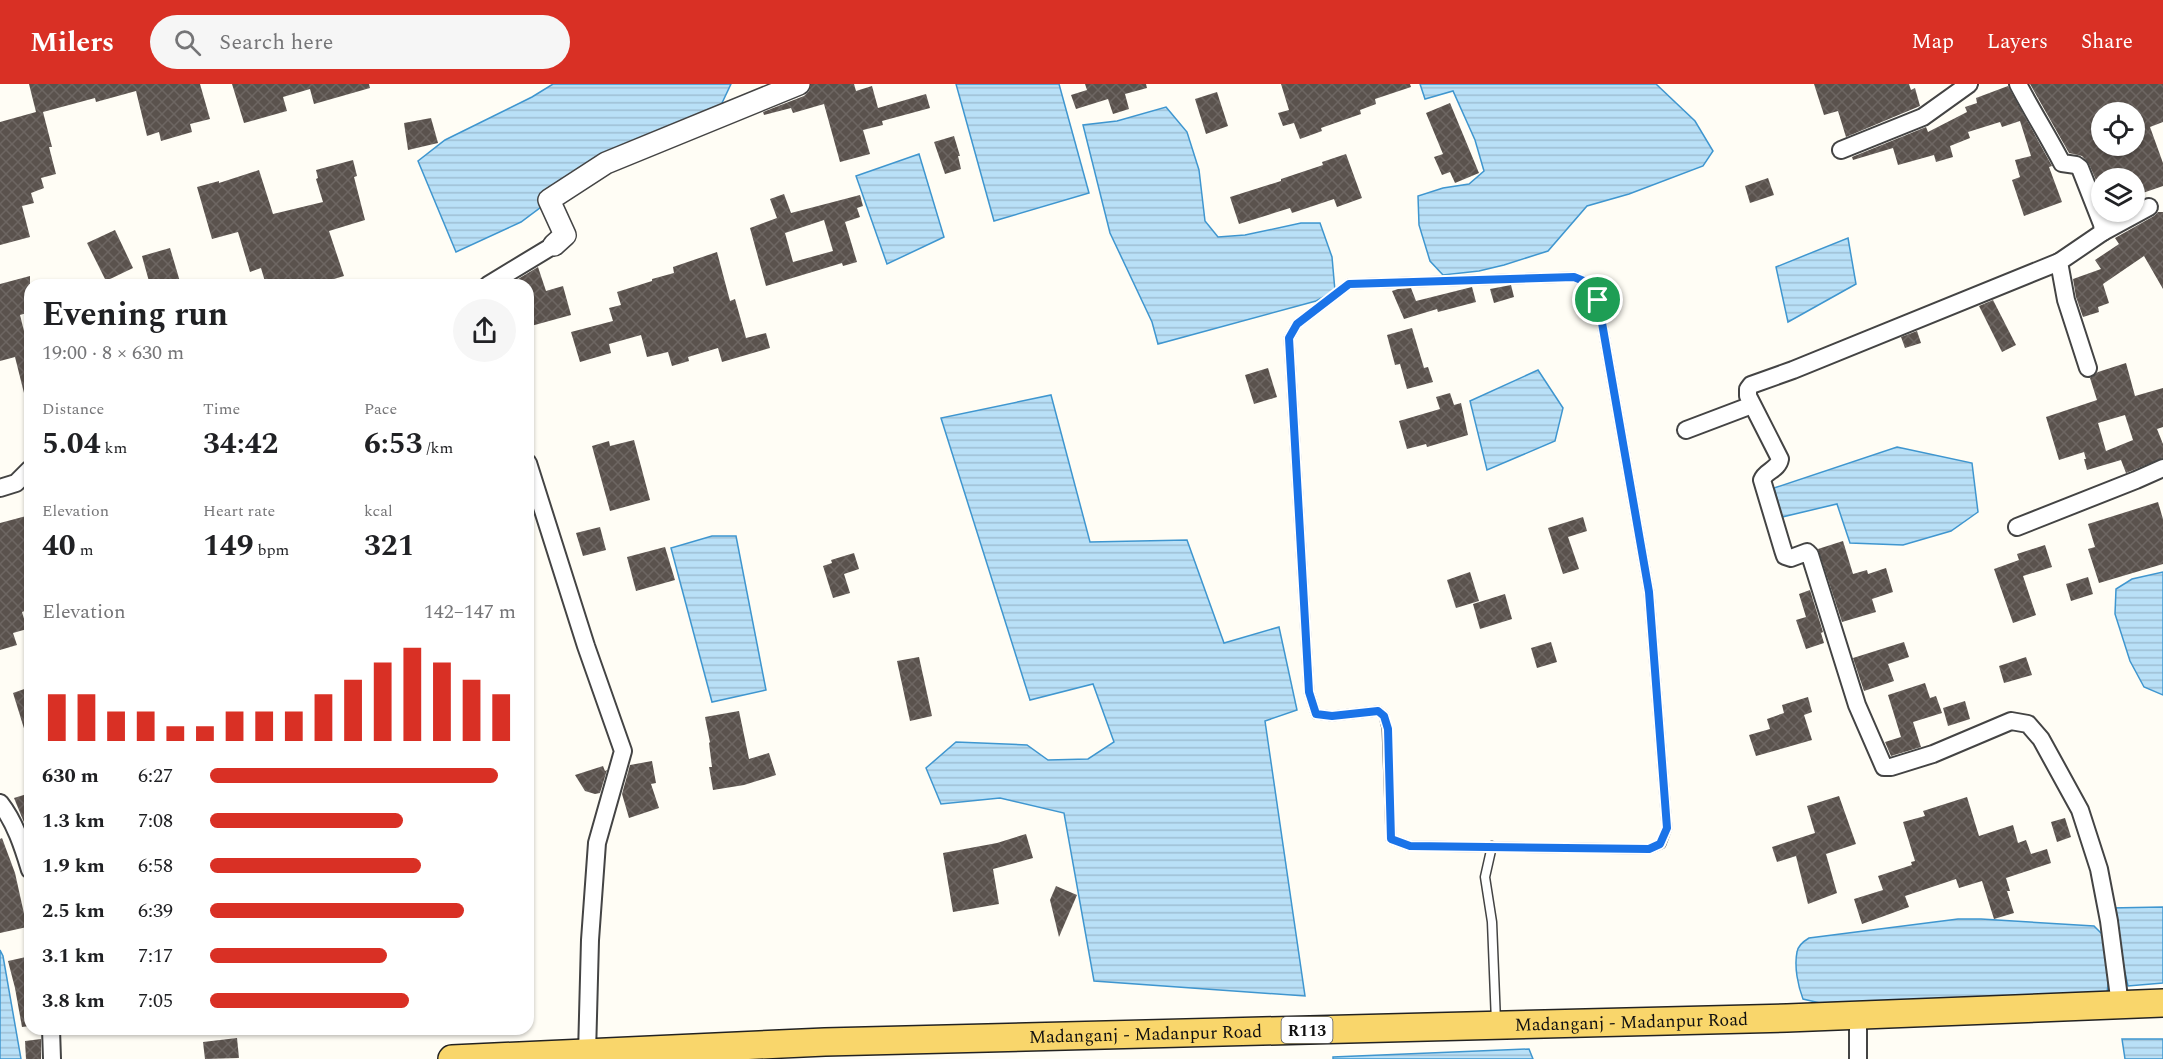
<!DOCTYPE html>
<meta charset="utf-8">
<style>
body{margin:0;font-family:Spectral,serif;background:#f6f6f6;color:#202124;height:100vh;display:flex;flex-direction:column;font-size:22px;white-space:nowrap}
*{box-sizing:border-box;margin:0}
p{font-size:20px;color:#757577}
.icon{flex:none;width:33px;height:33px;fill:none;stroke:currentColor;stroke-width:2;stroke-linecap:round;stroke-linejoin:round}
.map{position:relative;flex:1;overflow:hidden}
.sheet{position:absolute;left:24px;top:195px;width:510px;height:756px;display:flex;flex-direction:column;background:#fff;border-radius:18px;box-shadow:0 2px 4px #0004}
.sheet>*{flex:none}
.controls{position:absolute;left:2091px;top:18px;display:grid;gap:12px}
.controls a{display:grid;place-items:center;width:54px;height:54px;border-radius:50%;background:#fff;box-shadow:0 2px 4px #0004;font-size:30px}
.pin{position:absolute;display:grid;place-items:center;width:51px;height:51px;color:#fff;margin:-26px;border:3px solid #fff;border-radius:50%;box-shadow:0 2px 6px #0007}
.round{display:grid;place-items:center;flex:none;width:63px;height:63px;border-radius:32px;background:#f6f6f6}
.overview{display:flex;align-items:center;justify-content:space-between;height:102px;padding:0 18px}
h1{font-size:33px;font-weight:700;line-height:45px}
.figures{display:grid;grid-template-columns:repeat(3,1fr);gap:9px;height:102px;padding:6px 18px}
.figures div{display:grid;align-content:center}
.figures b{font-size:30px;font-weight:700}
.figures small{font-size:16px;font-weight:400}
.figures p{font-size:16px}
.chart{height:168px;padding:12px 18px}
.chart p{display:flex;justify-content:space-between}
.chart svg{width:100%;height:108px;margin-top:6px;stroke:#d93025;stroke-width:6}
ul{padding:0 18px;list-style:none;font-size:20px}
li{display:grid;grid-template-columns:96px 72px 1fr;align-items:center;height:45px}
li i{height:15px;border-radius:8px;background:#d93025}
header{display:flex;align-items:center;gap:36px;box-sizing:border-box;height:84px;padding:0 30px;background:#d93025;color:#fff}
header strong{font-size:28px}
nav{display:flex;gap:33px;margin-inline-start:auto;font-size:21px}
.search{width:420px;height:54px;background:#f6f6f6;display:flex;align-items:center;gap:15px;box-sizing:border-box;padding:0 21px;border-radius:33px;color:#757577;font-size:22px}
.map>svg:first-child{display:block}
.water{fill:url(#water-rules);stroke:#3f96cf;stroke-width:1.5}
.building{fill:url(#building-cross-hatch);fill-rule:evenodd}
.lines{fill:none;stroke-linecap:round;stroke-linejoin:round}
.service-casing{stroke:#444;stroke-width:11}
.minor-casing{stroke:#444;stroke-width:20}
.tertiary-casing{stroke:#444;stroke-width:24}
.primary-casing{stroke:#222;stroke-width:30}
.service{stroke:#fff;stroke-width:8}
.minor{stroke:#fff;stroke-width:16}
.tertiary{stroke:#fff;stroke-width:21}
.primary{stroke:#f9d66b;stroke-width:27}
.route-casing{stroke:#fff;stroke-width:12}
.route{stroke:#1a73e8;stroke-width:8}
.labels{text-anchor:middle;stroke-width:6;stroke-linejoin:round;paint-order:stroke}
.shield{fill:#fff;stroke:#585858;stroke-width:1.5}
.shield-label{font-size:16px;font-weight:bold;fill:#111}
.street-label{font-size:18px;fill:#111;stroke:#fff}
</style>
<header>
<strong>Milers</strong>
<div class="search"><svg class="icon" aria-label="search" viewBox="0 0 24 24"><circle cx="10" cy="10" r="6"/><path d="M15 15l6 6"/></svg>Search here</div>
<nav><a>Map</a><a>Layers</a><a>Share</a></nav>
</header>
<div class="map">
<svg width="2163" height="975" viewBox="0 0 2163 975">
<defs>
<pattern id="water-rules" width="6" height="5" patternUnits="userSpaceOnUse" patternTransform="scale(1.5)"><rect width="6" height="5" fill="#b9e0f7"/><path d="M0 2.5h6" fill="none" stroke="#9ebfd3"/></pattern>
<pattern id="building-cross-hatch" width="8" height="8" patternUnits="userSpaceOnUse" patternTransform="scale(1.5)"><rect width="8" height="8" fill="#5a524d"/><path d="M0 0l8 8M0 8l8-8" fill="none" stroke="#6d6662"/></pattern>
</defs>
<rect width="100%" height="100%" fill="#fffdf5"/>
<g class="water">
<path d="M553,0H731L713,38L592,85L521,138L456,168L418,77L445,56L532,13Z"/>
<path d="M956,0H1059L1089,109L994,137Z"/>
<path d="M1420,0H1656L1695,37L1713,67L1703,82L1629,110L1587,122L1548,167L1504,181L1479,187L1443,191L1430,177L1419,141L1418,112L1443,104L1469,100L1484,87L1475,56L1453,7L1425,15Z"/>
<path d="M1166,23L1187,48L1199,86L1205,137L1218,153L1245,151L1301,139H1320L1332,173L1335,207L1316,217L1158,260L1152,238L1110,149L1083,41L1117,37Z"/>
<path d="M919,70L944,153L887,180L856,92Z"/>
<path d="M1848,154L1856,200L1788,238L1776,183Z"/>
<path d="M1538,286L1563,324L1555,357L1487,386L1470,317Z"/>
<path d="M1051,311L1090,458L1187,456L1224,559L1279,543L1297,626L1265,637L1305,912L1094,897L1064,729L1000,714L941,720L926,684L956,658L1027,661L1048,676L1088,675L1114,658L1093,600L1030,616L941,334Z"/>
<path d="M1897,363L1972,379L1978,428L1951,447L1903,461L1850,459L1837,420L1782,433L1774,404Z"/>
<path d="M712,452H736L766,606L712,618L671,464Z"/>
<path d="M2163,488V611L2144,603L2130,577L2115,530L2116,505L2132,495Z"/>
<path d="M2163,823V899L2128,902L2110,824Z"/>
<path d="M1958,835H1981L2094,842L2104,852L2109,892L2107,909L1820,919L1803,915C1798,902 1794,883 1797,868C1798,861 1804,857 1809,854Z"/>
<path d="M0,866L3,872L21,975H0Z"/>
<path d="M2122,955H2163V975H2125Z"/>
<path d="M1529,965L1533,975H1333V973Z"/>
</g>
<g class="building">
<path d="M29,0H200L210,35L190,40L192,48L161,57L159,48L147,52L136,7L96,18L95,14L43,28L52,63H49L56,90L41,94L44,104L31,109L34,119L22,122L30,153L0,161V38L36,28Z"/>
<path d="M232,0H369L370,4L314,20L310,5L283,13L287,27L244,39Z"/>
<path d="M811,0H854L856,7L872,2L878,24L926,10L930,24L882,37L883,41L863,46L870,70L840,78L824,20L793,29L791,24L764,31L763,28L804,12L809,7Z"/>
<path d="M1085,0H1146L1147,4L1125,10L1129,25L1113,30L1108,15L1076,25L1071,11L1087,6Z"/>
<path d="M1281,0H1410L1411,3L1375,15L1376,20L1360,26L1361,30L1321,44L1322,47L1300,55L1294,39L1283,42L1278,29L1289,26Z"/>
<path d="M1814,0H1909L1911,6L1915,4L1920,22L1846,53L1838,27L1824,31Z"/>
<path d="M2030,0H2163V38L2150,43L2163,79V102L2134,112V94H2102V110L2089,80L2082,72L2069,69ZM2101,28H2134V62H2102Z"/>
<path d="M2008,2L2052,82L2049,83L2062,118L2024,132L2012,96L2020,93L2015,76L2031,72L2020,37L2002,43L2000,38L1968,48L1970,54L1950,62L1953,73L1936,78L1934,71L1898,81L1893,64L1853,76L1852,73L1926,43L1928,48L1967,28L1965,23L1977,19L1976,14Z"/>
<path d="M1217,8L1228,42L1206,50L1195,15Z"/>
<path d="M1450,19L1479,89L1455,99L1450,88L1442,91L1434,73L1443,70L1426,29Z"/>
<path d="M431,34L438,59L408,66L404,39Z"/>
<path d="M954,52L960,72H958L961,85L945,90L934,58Z"/>
<path d="M1346,70L1362,114L1337,123L1334,115L1292,129L1290,124L1239,140L1230,113L1281,97V95L1323,81L1322,78Z"/>
<path d="M353,76L357,92L354,93L365,136L329,147L344,192L314,201H266L261,184L250,188L238,148L212,155L197,103L219,97V99L259,86L273,130L323,118L316,95L318,94L316,86Z"/>
<path d="M1768,94L1774,111L1750,119L1745,102Z"/>
<path d="M784,110L791,129L860,111L863,122L857,124L860,133L845,138L857,178L843,182L842,179L766,202L750,144L777,134L770,115ZM824,136L833,167L793,178L785,149Z"/>
<path d="M2158,128H2163V205L2144,172L2103,200L2109,219L2098,223L2099,228L2083,233L2076,213L2073,195L2101,185L2095,176L2119,160L2115,154L2154,132Z"/>
<path d="M115,146L133,184L106,197L87,159Z"/>
<path d="M170,164L181,201H150L142,172Z"/>
<path d="M717,168L730,217L735,215L746,254L766,249L770,264L722,278L718,264L688,273L689,277L672,282L668,268L647,273L641,251L609,260L611,269L580,278L571,248L613,237L609,224L621,221L617,208L652,197V195L674,189L673,183Z"/>
<path d="M538,183L546,207L563,202L571,231L531,242L528,230V201H508Z"/>
<path d="M30,192V228L20,231L30,271V313H25L15,273L0,277V200Z"/>
<path d="M1511,201L1514,213L1494,219L1490,205Z"/>
<path d="M1472,203L1476,218L1438,228L1437,225L1404,235L1392,207L1398,205L1411,204L1416,217Z"/>
<path d="M1993,216L2016,261L2002,268L1979,222Z"/>
<path d="M1412,244L1424,284L1428,283L1433,298L1407,305L1400,280L1395,281L1387,251Z"/>
<path d="M1917,247L1921,259L1905,264L1901,253Z"/>
<path d="M2126,279L2135,312L2163,304V343L2157,345L2163,360V374L2126,389L2121,376L2087,386L2084,375H2086L2084,368L2059,376L2046,333L2097,316L2090,294L2098,288ZM2125,331L2133,356L2106,367L2098,339Z"/>
<path d="M1268,284L1277,313L1254,320L1245,291Z"/>
<path d="M1450,309L1454,321L1461,319L1468,351L1427,363L1426,360L1407,365L1399,337L1440,325L1436,313Z"/>
<path d="M634,356L650,416L610,427L592,362L609,357L610,362Z"/>
<path d="M2158,418L2163,435V480L2099,499L2088,465L2095,463L2088,440Z"/>
<path d="M30,431V525L22,528L27,545L13,549L17,561L0,566V439Z"/>
<path d="M1583,433L1587,447L1568,453L1579,485L1563,490L1548,444Z"/>
<path d="M600,443L606,466L583,472L576,449Z"/>
<path d="M1843,457L1853,490L1867,486L1868,490L1886,484L1893,508L1872,515L1876,528L1842,538L1818,465Z"/>
<path d="M2045,461L2052,483L2023,492L2036,531L2013,539L1994,485L2019,476L2017,470Z"/>
<path d="M665,463L675,496L636,507L627,473Z"/>
<path d="M854,469L859,485L844,490L850,509L833,514L823,482L832,479L831,476Z"/>
<path d="M1470,488L1479,517L1456,524L1447,496Z"/>
<path d="M2088,493L2093,510L2071,517L2066,500Z"/>
<path d="M1810,506L1823,548L1821,549L1824,559L1806,565L1796,536L1806,533L1799,510Z"/>
<path d="M1505,510L1512,535L1480,545L1473,520Z"/>
<path d="M1551,558L1557,578L1537,584L1531,564Z"/>
<path d="M1904,558L1909,573L1888,580L1894,597L1864,607L1853,574Z"/>
<path d="M919,573L932,632L910,637L897,577Z"/>
<path d="M2026,573L2032,591L2004,599L1999,582Z"/>
<path d="M1925,599L1930,614L1936,612L1942,629L1913,638L1921,663L1891,672L1885,658L1901,653L1888,611Z"/>
<path d="M30,603V653L27,654L13,609Z"/>
<path d="M1808,613L1812,628L1804,631L1812,656L1756,672L1749,651L1770,645L1767,635L1784,629L1782,621Z"/>
<path d="M1965,617L1970,635L1948,642L1943,624Z"/>
<path d="M739,627L749,675L769,669L776,691L744,701L713,706L709,683H712L709,659L710,658L705,633Z"/>
<path d="M652,677L656,699L651,700L659,724L629,734L622,710L630,681Z"/>
<path d="M603,682L605,687L607,686L600,709L595,710L585,707L575,691Z"/>
<path d="M30,709V753L14,714Z"/>
<path d="M1839,712L1856,760L1826,770L1837,809L1808,820L1796,772L1777,778L1772,763L1815,749L1807,722Z"/>
<path d="M1967,713L1979,752L2013,741L2018,759L2026,756L2031,770L2047,765L2051,779L2006,794L2010,807H2007L2014,829L1994,835L1982,797L1959,804L1956,795L1905,812L1909,823L1862,840L1854,815L1883,806L1878,792L1912,781L1911,778L1915,777L1903,738L1925,732L1923,727Z"/>
<path d="M2065,734L2071,753L2057,758L2051,738Z"/>
<path d="M1026,750L1033,774L993,785L999,820L953,828L943,769L997,759Z"/>
<path d="M2,754L15,789L27,843L0,849V755Z"/>
<path d="M1056,802L1077,811L1059,853L1050,816Z"/>
<path d="M26,873L30,892V942L22,943L15,904L8,877Z"/>
<path d="M237,954L239,974L205,975L203,958Z"/>
<path d="M41,955V975H26L25,957Z"/>
</g>
<g class="lines">
<g class="service-casing">
<g id="service">
<path d="M1574,193L1591,200L1598,216L1649,508L1667,744L1661,760L1649,765L1410,762L1391,755L1387,645L1384,632L1378,627L1332,632L1316,630L1309,608L1289,254L1297,240L1349,200Z"/>
<path d="M1492,762L1485,793L1492,838L1496,938"/>
</g>
</g>
<g class="minor-casing">
<g id="minor">
<path d="M2018,0C2032,27 2048,52 2062,79L2076,81L2080,84L2102,140L2103,148L2059,178L2066,216L2088,284"/>
<path d="M1841,66L1923,33L1969,0"/>
<path d="M2103,148L2149,123"/>
<path d="M2059,178L1793,286L1751,301L1748,305V312L1780,375C1778,386 1765,387 1762,396L1783,466L1785,472L1791,474L1807,468L1810,471L1857,621L1884,683H1891L1933,670L2011,637L2028,640L2041,655L2080,726L2099,785L2109,837L2120,921"/>
<path d="M488,201L554,161"/>
<path d="M1686,346L1752,321"/>
<path d="M528,379L586,562L623,667L597,759L590,856L587,970"/>
<path d="M0,404L16,399L30,385"/>
<path d="M2017,443L2136,396L2163,384"/>
<path d="M0,719C15,738 23,763 30,786"/>
<path d="M1858,931V975"/>
<path d="M51,945L52,975"/>
</g>
</g>
<g class="tertiary-casing">
<path id="tertiary" d="M554,161L565,151L549,116L606,79L799,0"/>
</g>
<g class="primary-casing">
<g id="primary">
<path id="s1" d="M452,975L825,958L1787,934L2163,919"/>
</g>
</g>
<use href="#service" class="service"/>
<use href="#minor" class="minor"/>
<use href="#tertiary" class="tertiary"/>
<use href="#primary" class="primary"/>
</g>
<g class="lines">
<g class="route-casing">
<path id="route" d="M1574,193L1591,200L1598,216L1649,508L1667,744L1660,760L1649,765L1410,762L1391,755L1388,645L1384,632L1378,627L1332,632L1316,630L1309,608L1289,254L1297,240L1349,200Z"/>
</g>
<use href="#route" class="route"/>
</g>
<g class="labels">
<rect class="shield" x="1281.5" y="933" width="51" height="26" rx="4.5"/>
<g class="shield-label">
<text x="1307" y="952">R113</text>
</g>
<g class="street-label">
<text dy="6" stroke="none"><textPath href="#s1" startOffset="1180">Madanganj - Madanpur Road</textPath></text>
<text dy="6" stroke="none"><textPath href="#s1" startOffset="694">Madanganj - Madanpur Road</textPath></text>
</g>
</g>
</svg>
<div class="controls">
<a><svg class="icon" aria-label="locate" viewBox="0 0 24 24"><circle cx="12" cy="12" r="6"/><path d="M12 2v4M12 18v4M2 12h4M18 12h4"/></svg></a>
<a><svg class="icon" aria-label="layers" viewBox="0 0 24 24"><path d="M12 4l9 5-9 5-9-5zM3 14l9 5 9-5"/></svg></a>
</div>
<div class="pin" style="left:1598px;top:216px;background:#1e9e55"><svg class="icon" aria-label="arrive" viewBox="0 0 24 24"><path d="M6 21V4h12l-3 4 3 4H6"/></svg></div>
<section class="sheet">
<div class="overview"><div><h1>Evening run</h1><p>19:00 · 8 × 630 m</p></div><a class="round"><svg class="icon" aria-label="share" viewBox="0 0 24 24"><path d="M12 15V3M7 8l5-5 5 5M5 13v7h14v-7"/></svg></a></div>
<div class="figures">
<div><p>Distance</p><b>5.04<small> km</small></b></div>
<div><p>Time</p><b>34:42</b></div>
<div><p>Pace</p><b>6:53<small> /km</small></b></div>
</div>
<div class="figures">
<div><p>Elevation</p><b>40<small> m</small></b></div>
<div><p>Heart rate</p><b>149<small> bpm</small></b></div>
<div><p>kcal</p><b>321</b></div>
</div>
<div class="chart"><p><span>Elevation</span>142–147 m</p>
<svg viewBox="0 0 160 44" preserveAspectRatio="none"><path d="M5 44V25M15 44V25M25 44V32M35 44V32M45 44V38M55 44V38M65 44V32M75 44V32M85 44V32M95 44V25M105 44V19M115 44V12M125 44V6M135 44V12M145 44V19M155 44V25"/></svg>
</div>
<ul>
<li><b>630 m</b>6:27<i style="width:94%"></i></li>
<li><b>1.3 km</b>7:08<i style="width:63%"></i></li>
<li><b>1.9 km</b>6:58<i style="width:69%"></i></li>
<li><b>2.5 km</b>6:39<i style="width:83%"></i></li>
<li><b>3.1 km</b>7:17<i style="width:58%"></i></li>
<li><b>3.8 km</b>7:05<i style="width:65%"></i></li>
</ul>
</section>
</div>
